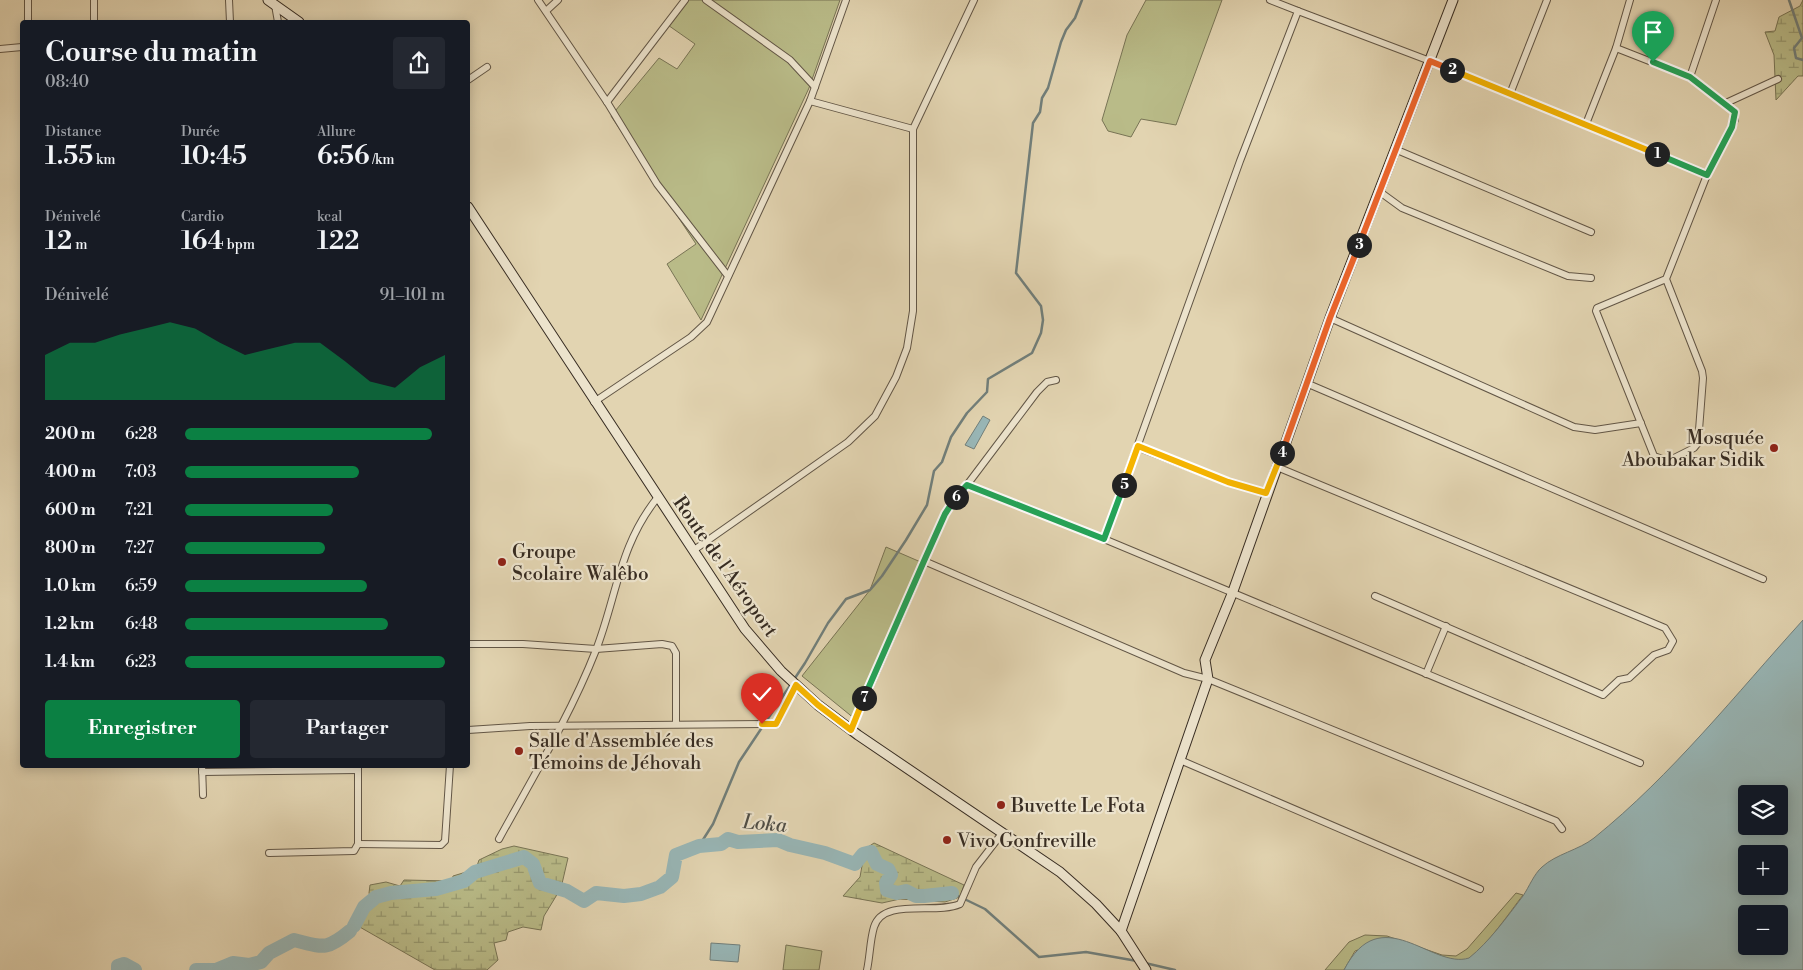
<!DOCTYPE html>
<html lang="fr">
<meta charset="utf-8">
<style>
body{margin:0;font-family:"Libre Bodoni",serif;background:#242831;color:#f1f3f6;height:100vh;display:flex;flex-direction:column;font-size:19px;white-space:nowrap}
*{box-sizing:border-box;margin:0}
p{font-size:16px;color:#9ea1a6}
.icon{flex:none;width:28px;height:28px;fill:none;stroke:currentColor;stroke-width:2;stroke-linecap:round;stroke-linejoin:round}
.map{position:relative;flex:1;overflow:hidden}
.drawer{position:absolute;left:20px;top:20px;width:450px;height:748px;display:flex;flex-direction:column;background:#171b24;border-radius:5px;box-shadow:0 2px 12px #0003}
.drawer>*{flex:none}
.controls{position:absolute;left:1738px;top:785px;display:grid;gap:10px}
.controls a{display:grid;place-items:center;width:50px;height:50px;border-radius:5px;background:#171b24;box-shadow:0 2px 12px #0003;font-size:25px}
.pin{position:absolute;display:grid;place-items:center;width:42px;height:42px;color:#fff;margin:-51px -21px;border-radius:50% 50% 50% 0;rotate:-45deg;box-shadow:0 0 5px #0007}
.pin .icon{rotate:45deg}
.km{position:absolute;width:25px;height:25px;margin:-12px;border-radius:50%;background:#222;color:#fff;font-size:14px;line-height:25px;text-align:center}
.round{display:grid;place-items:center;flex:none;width:52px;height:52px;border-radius:5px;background:#242831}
.head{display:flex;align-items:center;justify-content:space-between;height:85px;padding:0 25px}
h1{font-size:28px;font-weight:600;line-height:38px}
.metrics{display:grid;grid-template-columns:repeat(3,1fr);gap:8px;height:85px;padding:5px 25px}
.metrics div{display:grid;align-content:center}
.metrics b{font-size:25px;font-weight:600}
.metrics small{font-size:14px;font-weight:400}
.metrics p{font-size:14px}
.chart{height:140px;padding:10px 25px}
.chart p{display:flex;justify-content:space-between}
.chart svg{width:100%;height:90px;margin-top:5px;fill:#0b8043;opacity:.7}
.action{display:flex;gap:10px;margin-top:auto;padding:10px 25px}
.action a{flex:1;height:58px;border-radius:5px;background:#0b8043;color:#fff;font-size:20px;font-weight:600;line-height:58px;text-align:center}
.action a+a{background:#242831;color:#f1f3f6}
ul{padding:0 25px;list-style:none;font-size:16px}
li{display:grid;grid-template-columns:80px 60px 1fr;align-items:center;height:38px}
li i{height:12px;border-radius:6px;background:#0b8043}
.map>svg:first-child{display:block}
.green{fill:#b9bb88;stroke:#787455}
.wetland{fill:url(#wetland-marsh);stroke:#787455}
.water{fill:#98b6b6;stroke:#717f7b;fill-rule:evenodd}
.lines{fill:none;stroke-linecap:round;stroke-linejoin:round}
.stream{stroke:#717f7b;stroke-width:2.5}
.river{stroke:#98b6b6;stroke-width:14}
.street-casing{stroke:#625646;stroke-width:8}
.secondary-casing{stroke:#372c22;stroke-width:11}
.street{stroke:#ece3cc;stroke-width:6}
.secondary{stroke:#ece3cc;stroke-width:9}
.split-1-casing{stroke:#fff;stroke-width:10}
.split-2-casing{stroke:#fff;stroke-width:10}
.split-3-casing{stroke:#fff;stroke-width:10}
.split-4-casing{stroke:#fff;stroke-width:10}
.split-5-casing{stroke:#fff;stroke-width:10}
.split-6-casing{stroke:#fff;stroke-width:10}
.split-7-casing{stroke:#fff;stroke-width:10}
.split-8-casing{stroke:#fff;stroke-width:10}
.split-1{stroke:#22a559;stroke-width:6}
.split-2{stroke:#f5b400;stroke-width:6}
.split-3{stroke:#f0652b;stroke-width:6}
.split-4{stroke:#f0652b;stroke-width:6}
.split-5{stroke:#f5b400;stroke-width:6}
.split-6{stroke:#22a559;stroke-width:6}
.split-7{stroke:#22a559;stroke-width:6}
.split-8{stroke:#f5b400;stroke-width:6}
.poi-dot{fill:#8f2418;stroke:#ece3cc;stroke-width:2}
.labels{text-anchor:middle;stroke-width:4.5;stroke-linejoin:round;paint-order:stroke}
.poi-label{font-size:19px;fill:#372c22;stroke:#ece3cc;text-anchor:start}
.street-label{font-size:19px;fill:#372c22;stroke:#ece3cc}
.water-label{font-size:20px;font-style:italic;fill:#4f4e47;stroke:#ece3cc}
</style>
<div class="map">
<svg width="1803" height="970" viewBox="0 0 1803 970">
<defs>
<pattern id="wetland-marsh" width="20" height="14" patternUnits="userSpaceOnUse" patternTransform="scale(1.25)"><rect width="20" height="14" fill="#b9bb88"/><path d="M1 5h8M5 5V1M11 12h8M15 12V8" fill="none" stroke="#97986f"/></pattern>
</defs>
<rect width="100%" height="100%" fill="#e2d4b1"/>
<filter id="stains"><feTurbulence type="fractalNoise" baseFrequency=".004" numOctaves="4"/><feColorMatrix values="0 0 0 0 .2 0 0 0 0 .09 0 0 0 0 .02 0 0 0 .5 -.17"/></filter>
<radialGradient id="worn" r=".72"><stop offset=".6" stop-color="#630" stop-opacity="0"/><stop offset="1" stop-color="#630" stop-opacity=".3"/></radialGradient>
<g class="green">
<path d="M682,0H840L809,88L701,320L667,264L696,244L611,116L659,58L677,69L695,44L665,23Z"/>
<path d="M1146,0H1222L1176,125L1141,119L1131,137L1108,131L1102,120L1127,35Z"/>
<path d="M886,547L923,563L855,719L802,676L870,590Z"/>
<path d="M1516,893L1523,895C1510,912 1482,953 1465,961C1441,970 1411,943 1388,942C1379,941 1364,948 1355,951L1344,970H1325L1349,942L1365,935L1387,936L1442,955L1456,956L1467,949Z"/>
<path d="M786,945L822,951L819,970H783Z"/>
</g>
<g class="wetland">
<path d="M1803,0V76H1798L1776,100L1774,55L1765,32L1775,31L1779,17L1800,6Z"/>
<path d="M874,843L964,885L960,897L945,902L900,899L882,903L843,896L860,877L865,849Z"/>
<path d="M514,846L568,858L561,888L544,916L541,930L523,927L508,932L506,940L494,943L498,960L487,970H435L358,926L372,901L369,893L370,885L386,882L400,886L404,880L452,881L453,876L476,869L479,860L502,849Z"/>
</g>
<g class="water">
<path d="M983,416L990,420L974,449L965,445Z"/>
<path d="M1803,620V970H1344C1381,898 1432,970 1469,958C1489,942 1507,917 1523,896C1529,887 1534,874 1542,867C1556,854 1579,850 1594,838C1672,775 1736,694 1803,620ZM1746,794H1779V826H1746ZM1746,854H1779V886H1746ZM1746,914H1779V946H1746Z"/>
<path d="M711,943L740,945L738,962L710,960Z"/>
</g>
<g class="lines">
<g class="stream">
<path d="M1789,0L1802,38L1794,48L1796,58L1803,60"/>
<path d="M699,846L713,824L739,762L805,663L828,623L846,599L870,590L882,576L906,540L927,505L934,471L942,462L951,437L967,413L987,392L988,379L1032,353L1041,333L1043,320L1041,306L1016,273L1033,123L1040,112L1042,98L1048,88L1061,42L1066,30L1075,18L1082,0"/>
<path d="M952,893L985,909L1039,957L1086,952L1137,961"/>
<path d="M1145,963L1175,970"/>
</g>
<g class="river">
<path d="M354,926L364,907L376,897L391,893L436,889L464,881L475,872L524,857L533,864L540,883L567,891L584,901L596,893L624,896L641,894L660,887L672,877L676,855L699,846L721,844L728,839L738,842L778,840L790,845L825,853L855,864L863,854L871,852L877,864L888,869L891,875L886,883L887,890L897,893L906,891L916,896H924L952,893"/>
<path d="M118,970V966L124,964L135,970"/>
<path d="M196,970H216L233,963L249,965L261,962L269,953L294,940C323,947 326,951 350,931"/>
</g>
<g class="street-casing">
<g id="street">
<path d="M28,0V22"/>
<path d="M94,0V22"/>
<path d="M229,0L230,22"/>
<path d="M538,0L607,102L657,184L728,276"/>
<path d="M706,0L790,60L815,87"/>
<path d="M275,5L278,22"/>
<path d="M546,11L558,0"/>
<path d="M1298,11L1430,61L1707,175"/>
<path d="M1616,48L1690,77L1735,112V120L1707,175L1666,279L1597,308L1596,311L1654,456L1668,461L1694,448L1698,443L1703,378L1702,371L1666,279"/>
<path d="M0,49L22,47"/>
<path d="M1690,77L1716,0"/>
<path d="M468,80L487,67"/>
<path d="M1510,94L1547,0"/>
<path d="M810,101L913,129"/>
<path d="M607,102L685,0"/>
<path d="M1726,103L1778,79"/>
<path d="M1586,124L1616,48L1630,0"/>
<path d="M1397,150L1591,232"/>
<path d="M1380,192L1402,208L1568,276L1591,278"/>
<path d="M1330,318L1574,427L1595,430L1641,423"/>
<path d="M1306,383L1763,579"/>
<path d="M594,402L691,337L707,322L810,101L846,0"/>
<path d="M1137,447L1228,482L1266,493"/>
<path d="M1277,467L1646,620L1665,628L1673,641L1668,650L1654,655L1629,678L1619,680L1603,695L1375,596"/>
<path d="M967,485L1104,539L1640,763"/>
<path d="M1104,539L1240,161L1298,11L1270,0"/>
<path d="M694,550L848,442L875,416L896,377L907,348L913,311V129L974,0"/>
<path d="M924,561L1184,673L1208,679L1556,821L1562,829"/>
<path d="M468,644H523L596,649L662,644L672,646L676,653V724"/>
<path d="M1426,674L1446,626"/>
<path d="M468,730L530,726L777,724L796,685"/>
<path d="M851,730L945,514L957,494L967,485L1037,392L1047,382L1056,380"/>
<path d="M1180,760L1480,889"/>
<path d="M202,765L203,795"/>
<path d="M202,772L358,770"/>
<path d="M499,839C533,777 570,716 596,650C617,596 619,545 658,497"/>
<path d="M358,844L441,845L445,841L450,765"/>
<path d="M269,853L354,851L358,844V765"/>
<path d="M867,970C870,956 870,940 874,927C883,897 936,915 960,904L976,867L1003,832"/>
</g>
</g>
<g class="secondary-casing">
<g id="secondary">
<path d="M268,0L299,22"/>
<path d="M468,207L745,629L781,671L818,705L858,735L1060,872L1096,904L1121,931L1146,970"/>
<path d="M1121,931L1208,679L1205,660L1232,594L1330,318L1453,0"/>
</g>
</g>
<use href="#street" class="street"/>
<use href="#secondary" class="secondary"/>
</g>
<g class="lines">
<g class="split-1-casing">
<path id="split-1" d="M1653,62L1690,77L1735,112L1732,127L1707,175L1657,154"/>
</g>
<g class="split-2-casing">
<path id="split-2" d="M1452,70L1657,154"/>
</g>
<g class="split-3-casing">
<path id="split-3" d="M1359,245L1430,61L1452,70"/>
</g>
<g class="split-4-casing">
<path id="split-4" d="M1282,453L1330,318L1359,245"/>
</g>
<g class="split-5-casing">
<path id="split-5" d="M1124,485L1138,446L1228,482L1266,493L1282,453"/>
</g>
<g class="split-6-casing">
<path id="split-6" d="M956,497L967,485L1104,539L1124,485"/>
</g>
<g class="split-7-casing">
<path id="split-7" d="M864,698L924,561L945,514L956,497"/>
</g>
<g class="split-8-casing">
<path id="split-8" d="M762,724H776L796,685L818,705L851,730L864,698"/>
</g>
<use href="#split-1" class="split-1"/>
<use href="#split-2" class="split-2"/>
<use href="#split-3" class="split-3"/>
<use href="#split-4" class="split-4"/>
<use href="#split-5" class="split-5"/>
<use href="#split-6" class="split-6"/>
<use href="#split-7" class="split-7"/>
<use href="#split-8" class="split-8"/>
</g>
<g class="poi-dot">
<circle cx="1774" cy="448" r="5"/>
<circle cx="502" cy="562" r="5"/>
<circle cx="519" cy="751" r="5"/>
<circle cx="1001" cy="805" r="5"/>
<circle cx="947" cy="840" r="5"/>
</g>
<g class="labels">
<g class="poi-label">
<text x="1764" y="444" text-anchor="end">Mosquée<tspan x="1764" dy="22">Aboubakar Sidik</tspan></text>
<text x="512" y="558">Groupe<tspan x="512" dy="22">Scolaire Walêbo</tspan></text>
<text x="529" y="747">Salle d'Assemblée des<tspan x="529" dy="22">Témoins de Jéhovah</tspan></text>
<text x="1011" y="812">Buvette Le Fota</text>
<text x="957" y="847">Vivo Gonfreville</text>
</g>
<g class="street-label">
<text transform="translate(726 566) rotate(55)" y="7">Route de l'Aéroport</text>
</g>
<g class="water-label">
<text transform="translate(765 823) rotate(5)" y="7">Loka</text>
</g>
</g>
<rect width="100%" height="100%" filter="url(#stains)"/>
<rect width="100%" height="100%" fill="url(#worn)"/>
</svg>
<div class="controls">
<a><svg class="icon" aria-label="layers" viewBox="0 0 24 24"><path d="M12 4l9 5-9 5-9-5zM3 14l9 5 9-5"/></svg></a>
<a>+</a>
<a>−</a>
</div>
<div class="pin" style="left:1653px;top:62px;background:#1e9e55"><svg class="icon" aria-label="arrive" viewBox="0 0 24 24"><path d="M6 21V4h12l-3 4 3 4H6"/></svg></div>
<div class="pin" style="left:762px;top:724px;background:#d93025"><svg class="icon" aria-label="check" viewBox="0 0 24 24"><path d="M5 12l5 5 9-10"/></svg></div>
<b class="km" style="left:1657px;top:154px">1</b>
<b class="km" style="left:1452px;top:70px">2</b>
<b class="km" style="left:1359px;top:245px">3</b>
<b class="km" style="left:1282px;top:453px">4</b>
<b class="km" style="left:1124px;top:485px">5</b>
<b class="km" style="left:956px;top:497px">6</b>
<b class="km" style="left:864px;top:698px">7</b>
<section class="drawer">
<div class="head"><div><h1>Course du matin</h1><p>08:40</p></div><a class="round"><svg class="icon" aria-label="share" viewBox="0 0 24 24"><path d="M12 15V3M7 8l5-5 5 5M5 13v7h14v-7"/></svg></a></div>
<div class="metrics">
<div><p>Distance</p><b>1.55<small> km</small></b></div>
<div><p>Durée</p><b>10:45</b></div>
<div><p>Allure</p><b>6:56<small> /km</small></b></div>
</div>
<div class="metrics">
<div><p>Dénivelé</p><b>12<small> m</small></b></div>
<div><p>Cardio</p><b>164<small> bpm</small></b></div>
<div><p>kcal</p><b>122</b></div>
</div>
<div class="chart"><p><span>Dénivelé</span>91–101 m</p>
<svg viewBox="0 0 160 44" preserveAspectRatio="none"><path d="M0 44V22L10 16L20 16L30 12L40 9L50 6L60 9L70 16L80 22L90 19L100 16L110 16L120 25L130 35L140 38L150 28L160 22V44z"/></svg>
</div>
<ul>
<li><b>200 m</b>6:28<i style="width:95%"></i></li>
<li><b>400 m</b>7:03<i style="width:67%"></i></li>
<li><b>600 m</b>7:21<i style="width:57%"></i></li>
<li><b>800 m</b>7:27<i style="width:54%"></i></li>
<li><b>1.0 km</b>6:59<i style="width:70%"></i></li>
<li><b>1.2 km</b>6:48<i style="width:78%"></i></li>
<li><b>1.4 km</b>6:23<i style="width:100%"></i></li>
</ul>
<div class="action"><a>Enregistrer</a><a>Partager</a></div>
</section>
</div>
